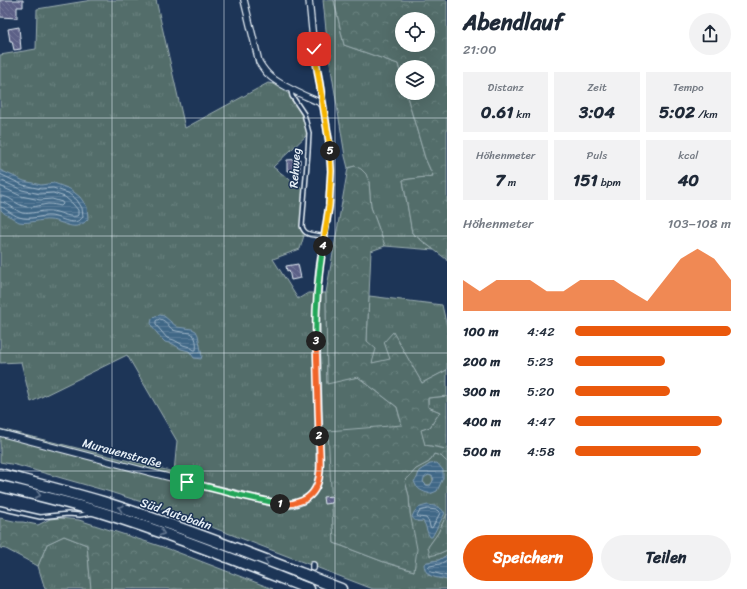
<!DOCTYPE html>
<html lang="de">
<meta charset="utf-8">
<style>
body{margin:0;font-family:Sriracha,sans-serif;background:#f2f2f3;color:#1f2937;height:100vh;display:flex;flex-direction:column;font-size:15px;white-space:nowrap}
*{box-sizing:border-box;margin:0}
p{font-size:13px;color:#747a83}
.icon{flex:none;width:22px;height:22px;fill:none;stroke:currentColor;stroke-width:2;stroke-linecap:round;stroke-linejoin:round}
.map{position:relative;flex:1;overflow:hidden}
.drawer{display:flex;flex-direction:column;background:#fff;width:300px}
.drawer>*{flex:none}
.tools{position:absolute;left:395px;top:12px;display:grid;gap:8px}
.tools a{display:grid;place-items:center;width:40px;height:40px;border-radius:50%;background:#fff;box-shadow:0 4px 16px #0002;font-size:20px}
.pin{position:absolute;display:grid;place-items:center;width:34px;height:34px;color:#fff;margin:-17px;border-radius:8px;box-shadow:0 2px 6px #0006}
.km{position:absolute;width:20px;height:20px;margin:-10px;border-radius:50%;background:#222;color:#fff;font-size:11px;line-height:20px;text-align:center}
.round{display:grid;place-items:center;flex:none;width:42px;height:42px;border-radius:21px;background:#f2f2f3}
.head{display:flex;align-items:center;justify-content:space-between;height:68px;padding:0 16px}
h1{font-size:22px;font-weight:700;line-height:30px}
.stats{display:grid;grid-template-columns:repeat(3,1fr);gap:6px;height:68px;padding:4px 16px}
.stats div{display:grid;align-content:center;border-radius:0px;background:#f2f2f3;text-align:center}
.stats b{font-size:17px;font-weight:700}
.stats small{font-size:11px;font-weight:400}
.stats p{font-size:11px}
.chart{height:112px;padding:8px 16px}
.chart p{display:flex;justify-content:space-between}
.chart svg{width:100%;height:72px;margin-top:4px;fill:#ea580c;opacity:.7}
.primary-button{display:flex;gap:8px;margin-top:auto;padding:8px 16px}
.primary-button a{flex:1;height:46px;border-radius:24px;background:#ea580c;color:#fff;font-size:16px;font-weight:700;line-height:46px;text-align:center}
.primary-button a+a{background:#f2f2f3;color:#1f2937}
ul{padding:0 16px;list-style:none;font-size:13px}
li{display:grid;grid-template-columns:64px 48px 1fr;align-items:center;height:30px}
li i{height:10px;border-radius:5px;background:#ea580c}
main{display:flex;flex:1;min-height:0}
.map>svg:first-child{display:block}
.grass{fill:url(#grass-tufts);stroke:#9dafb1;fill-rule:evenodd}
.forest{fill:url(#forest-crowns);stroke:#9dafb1;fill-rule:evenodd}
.water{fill:url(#water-rules);stroke:#839eb4;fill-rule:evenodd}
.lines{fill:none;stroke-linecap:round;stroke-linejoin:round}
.shore{stroke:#a4bacb;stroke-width:1}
.building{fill:url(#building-back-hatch);stroke:#e8f1f8}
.minor-tunnel{stroke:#3b516f;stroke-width:5.5;stroke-dasharray:5.5 3;stroke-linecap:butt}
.service-casing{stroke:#e8f1f8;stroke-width:6}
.minor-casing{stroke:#e8f1f8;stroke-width:8}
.motorway-casing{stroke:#e8f1f8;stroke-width:13}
.service{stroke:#1d3557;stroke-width:3}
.minor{stroke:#1d3557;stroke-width:5.5}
.motorway{stroke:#1d3557;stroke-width:10}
.motorway-bridge-casing{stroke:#e8f1f8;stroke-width:13;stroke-linecap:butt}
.motorway-bridge{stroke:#1d3557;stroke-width:10}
.oneway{stroke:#64778f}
.split-1-casing{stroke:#fff;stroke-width:8}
.split-2-casing{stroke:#fff;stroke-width:8}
.split-3-casing{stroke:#fff;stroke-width:8}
.split-4-casing{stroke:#fff;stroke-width:8}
.split-5-casing{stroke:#fff;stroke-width:8}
.split-6-casing{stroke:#fff;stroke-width:8}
.split-1{stroke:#22a559;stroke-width:5}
.split-2{stroke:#f0652b;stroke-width:5}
.split-3{stroke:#f0652b;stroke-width:5}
.split-4{stroke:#22a559;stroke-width:5}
.split-5{stroke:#f5b400;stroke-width:5}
.split-6{stroke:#f5b400;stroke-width:5}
.grid{fill:none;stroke:#e8f1f8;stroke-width:1;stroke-opacity:0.55}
.labels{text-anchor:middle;stroke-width:3;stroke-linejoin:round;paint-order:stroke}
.street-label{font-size:12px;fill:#e8f1f8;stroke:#1d3557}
</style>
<main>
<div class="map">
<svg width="447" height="589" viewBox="0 0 447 589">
<defs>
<pattern id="grass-tufts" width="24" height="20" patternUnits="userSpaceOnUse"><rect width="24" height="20" fill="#526d6a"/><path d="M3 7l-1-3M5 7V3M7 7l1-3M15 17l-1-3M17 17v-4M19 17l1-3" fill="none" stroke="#6b8280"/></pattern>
<pattern id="forest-crowns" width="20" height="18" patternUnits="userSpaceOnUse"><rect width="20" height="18" fill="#526d6a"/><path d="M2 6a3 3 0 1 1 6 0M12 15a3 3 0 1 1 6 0" fill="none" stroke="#6b8280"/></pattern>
<pattern id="water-rules" width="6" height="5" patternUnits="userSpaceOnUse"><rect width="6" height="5" fill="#3f6787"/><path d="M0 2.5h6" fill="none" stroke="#5b7d99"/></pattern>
<pattern id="building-back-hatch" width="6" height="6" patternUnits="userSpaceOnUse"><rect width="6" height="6" fill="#5b6087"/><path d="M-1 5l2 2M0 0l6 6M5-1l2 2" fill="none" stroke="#737799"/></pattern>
</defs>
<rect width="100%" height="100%" fill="#1d3557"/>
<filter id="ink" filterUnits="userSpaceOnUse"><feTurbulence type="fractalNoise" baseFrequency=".025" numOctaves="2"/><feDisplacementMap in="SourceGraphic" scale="8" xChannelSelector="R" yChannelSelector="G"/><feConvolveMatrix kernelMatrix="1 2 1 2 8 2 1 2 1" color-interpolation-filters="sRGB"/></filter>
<g filter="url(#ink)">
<g class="grass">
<path d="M92,0H156L185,128L268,83L274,84L292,96L304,114L309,133L273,167L305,191L302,226L305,232L300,249L273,259L298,299L308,293H326L327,383L358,377L397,407L402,425L332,505L334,543L384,562L414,571L409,496L405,481L416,469L429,462L434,454L441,456L447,462V514L438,533L428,547L438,554L447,550V555L439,560L432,561L428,575L447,580V589H373L170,511L107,491L16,465L0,462V429L174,472L177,441L127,355L31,402L21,362L0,363V55L36,49L37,9ZM430,464L437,491L416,480L418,476L419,471ZM444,515L427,530L426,524L423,521H417Z"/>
<path d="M323,0H334L344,45L398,64L402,79V93H406L425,158L433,176L403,180L412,233L434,250L385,246L371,207L369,182L355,166L348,168L345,156L328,50Z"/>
<path d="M369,296L442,305L447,327V370L422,383L393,333L390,360L372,363L367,341Z"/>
<path d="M447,396V448L446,449L425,445L420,430L430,427L440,412L428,407V398Z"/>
<circle cx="428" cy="480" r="5"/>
<path d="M64,536L87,545L91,589H45L38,566L47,544Z"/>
</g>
<g class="forest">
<path d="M334,0H447V261L446,259L412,233L403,180L433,176L425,158L406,93H428V67H402V79L398,64L344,45ZM402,19H428V45H402Z"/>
<path d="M355,166L361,169L366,174L369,182L371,207L385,246L371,251L367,341L376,349L372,363L390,359L384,342L393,332L422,383L447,370V396L428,398V407L440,412L430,427L421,430L425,445L446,449L447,448V462L441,456L434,454L429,462L416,469L405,481L409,496L410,513L417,549L414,571L384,562L334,543L328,431L402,425L397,407L358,377L327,384L326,293L348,168Z"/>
<path d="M447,514V550L438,554L430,556L428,547L438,533Z"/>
<path d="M0,518L18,522H23L38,525L50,519L59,518L79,520L169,549L273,589H91L87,545L64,536L47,544L38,566L6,549L0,548Z"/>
</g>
<g class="water">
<path d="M0,170L24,181L41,185L54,183L70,189L80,197L87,207L88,219C75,234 64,221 50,220C40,219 30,224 19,222C17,221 14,219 11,217C7,215 4,214 1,210C0,205 0,178 0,170Z"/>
<path d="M160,315L164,316L177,327L192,329L196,331L198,335L202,356L201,359L194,358L189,351L181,349L173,344L165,342L162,339L152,327L151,323L152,319L155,316Z"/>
<path d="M437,463L443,470V478L437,491L430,494C422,491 417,490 414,481C418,479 418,475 419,471L430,464ZM428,475L432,476L434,479L430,486L426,485L423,482L424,478Z"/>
<path d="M428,505C435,506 440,506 445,513L432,537H430C426,532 427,526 423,521C418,521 415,522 412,517C415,508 419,507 428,505Z"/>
<path d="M447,555V580C436,577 425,578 424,564L427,562L439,560Z"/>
</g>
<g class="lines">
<g class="shore">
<path d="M0,174L23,185L41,189L53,188L68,193L77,200L82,208L83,217C74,228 61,217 51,216C40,215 30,221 19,217C16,216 11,213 8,211C4,209 4,207 0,207"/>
<path d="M0,180L22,190L40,194L53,193L65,197L73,204L78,210V215L77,216C67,218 60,211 50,211C40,210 31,215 22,213C14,210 8,202 0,202"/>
<path d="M0,186L21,196L40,200L52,199L62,202L63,204L61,206C57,205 52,204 48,204C40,205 31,209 23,206C14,203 10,196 0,196"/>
<path d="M160,319C167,321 168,326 173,330C178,332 185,332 191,333C196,336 197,344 196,350H194L190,347L183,345L174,340L167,338L156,325V321Z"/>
<path d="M428,509L437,510L440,513L432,528L430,527L429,522L426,518L419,517L417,516L420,511Z"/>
<path d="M447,560L440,564L430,566L428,567L431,572L447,576"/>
</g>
</g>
<g class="building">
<path d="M0,0H23V7H17V18L0,17Z"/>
<path d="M19,27L21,49L14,50L12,41H10L8,29Z"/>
<path d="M300,159V171H287V160Z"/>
<path d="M298,264L301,278L291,280L289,270L287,271L286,266Z"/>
<path d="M332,496V503L324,504L323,497Z"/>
</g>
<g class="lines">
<path class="minor-tunnel" d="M313,568V589"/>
<g class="service-casing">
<g id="service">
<path d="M291,89V91L292,96L304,114L309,133L308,151L302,226C304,236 315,235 324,236"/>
<path d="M0,508L40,517L68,514L80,515L93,513"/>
</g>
</g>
<g class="minor-casing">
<g id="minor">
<path d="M244,0L259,62C262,67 266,73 271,77C286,89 306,96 323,104"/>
<path d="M0,433L187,482L274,503C278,503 282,504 286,505C297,505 310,499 315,489C319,483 319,475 320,468L316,317L319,271L329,206L331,171L329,141L314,49L309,0"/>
<path d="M313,565V568"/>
</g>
</g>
<g class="motorway-casing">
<g id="motorway">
<path d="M0,474C34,483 69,492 103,502C171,523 237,549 303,574"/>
<path d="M0,486C33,494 67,502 100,512C171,534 240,562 309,589"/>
<path d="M328,584L341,589"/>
</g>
</g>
<use href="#service" class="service"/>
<use href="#minor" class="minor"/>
<use href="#motorway" class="motorway"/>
<g class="motorway-bridge-casing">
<path id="motorway-bridge" d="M303,574L328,584"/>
</g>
<use href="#motorway-bridge" class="motorway-bridge"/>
</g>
<defs><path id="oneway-chevron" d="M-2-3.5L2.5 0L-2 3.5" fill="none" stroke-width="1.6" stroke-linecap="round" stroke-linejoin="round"/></defs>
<g class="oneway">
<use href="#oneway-chevron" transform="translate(38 495) rotate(14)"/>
<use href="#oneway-chevron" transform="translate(121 508) rotate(-162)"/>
<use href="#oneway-chevron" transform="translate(162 533) rotate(19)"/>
<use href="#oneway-chevron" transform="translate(267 560) rotate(-159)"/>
</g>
</g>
<g class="lines" filter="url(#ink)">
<g class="split-1-casing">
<path id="split-1" d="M187,482L239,495L280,504"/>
</g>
<g class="split-2-casing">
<path id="split-2" d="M280,504C288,505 294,504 301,501C326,492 320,457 319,436"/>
</g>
<g class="split-3-casing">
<path id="split-3" d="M316,341L319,436"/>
</g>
<g class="split-4-casing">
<path id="split-4" d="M316,341C315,309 318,277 323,246"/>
</g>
<g class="split-5-casing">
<path id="split-5" d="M323,246L329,206L331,171L330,151"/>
</g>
<g class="split-6-casing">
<path id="split-6" d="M314,49L329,141L330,151"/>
</g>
<use href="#split-1" class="split-1"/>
<use href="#split-2" class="split-2"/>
<use href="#split-3" class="split-3"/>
<use href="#split-4" class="split-4"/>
<use href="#split-5" class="split-5"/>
<use href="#split-6" class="split-6"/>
</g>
<path class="grid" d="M112,0V589M224,0V589M335,0V589M0,118H447M0,236H447M0,353H447M0,471H447"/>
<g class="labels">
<g class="street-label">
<text transform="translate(295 168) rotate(-86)" y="4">Rehweg</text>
<text transform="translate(122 453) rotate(15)" y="4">Murauenstraße</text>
<text transform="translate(176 514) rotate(19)" y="4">Süd Autobahn</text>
</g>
</g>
</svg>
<div class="tools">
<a><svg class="icon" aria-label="locate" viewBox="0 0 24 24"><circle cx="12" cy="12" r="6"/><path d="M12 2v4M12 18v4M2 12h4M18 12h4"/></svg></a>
<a><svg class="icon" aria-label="layers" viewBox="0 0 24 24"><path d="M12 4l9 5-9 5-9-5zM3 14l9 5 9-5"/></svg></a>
</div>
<div class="pin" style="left:187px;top:482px;background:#1e9e55"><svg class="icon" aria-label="arrive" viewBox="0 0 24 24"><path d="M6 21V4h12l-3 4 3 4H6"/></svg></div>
<div class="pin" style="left:314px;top:49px;background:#d93025"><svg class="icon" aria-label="check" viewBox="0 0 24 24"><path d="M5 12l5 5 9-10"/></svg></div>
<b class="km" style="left:280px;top:504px">1</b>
<b class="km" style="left:319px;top:436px">2</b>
<b class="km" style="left:316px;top:341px">3</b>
<b class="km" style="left:323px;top:246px">4</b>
<b class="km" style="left:330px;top:151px">5</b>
</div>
<section class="drawer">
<div class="head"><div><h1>Abendlauf</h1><p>21:00</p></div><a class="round"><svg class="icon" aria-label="share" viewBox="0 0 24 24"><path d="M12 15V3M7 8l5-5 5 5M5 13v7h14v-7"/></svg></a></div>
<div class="stats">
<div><p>Distanz</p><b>0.61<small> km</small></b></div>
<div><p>Zeit</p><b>3:04</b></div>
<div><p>Tempo</p><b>5:02<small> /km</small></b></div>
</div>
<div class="stats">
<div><p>Höhenmeter</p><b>7<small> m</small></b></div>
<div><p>Puls</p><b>151<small> bpm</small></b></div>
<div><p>kcal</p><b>40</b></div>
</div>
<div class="chart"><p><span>Höhenmeter</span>103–108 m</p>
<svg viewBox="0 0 160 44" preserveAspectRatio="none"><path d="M0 44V25L10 32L20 25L30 25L40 25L50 32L60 32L70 25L80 25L90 25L100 32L110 38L120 25L130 12L140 6L150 12L160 25V44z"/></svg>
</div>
<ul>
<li><b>100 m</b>4:42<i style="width:100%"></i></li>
<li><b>200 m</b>5:23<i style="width:58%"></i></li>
<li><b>300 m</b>5:20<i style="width:61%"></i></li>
<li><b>400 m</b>4:47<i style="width:94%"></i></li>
<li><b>500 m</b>4:58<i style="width:81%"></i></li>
</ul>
<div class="primary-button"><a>Speichern</a><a>Teilen</a></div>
</section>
</main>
